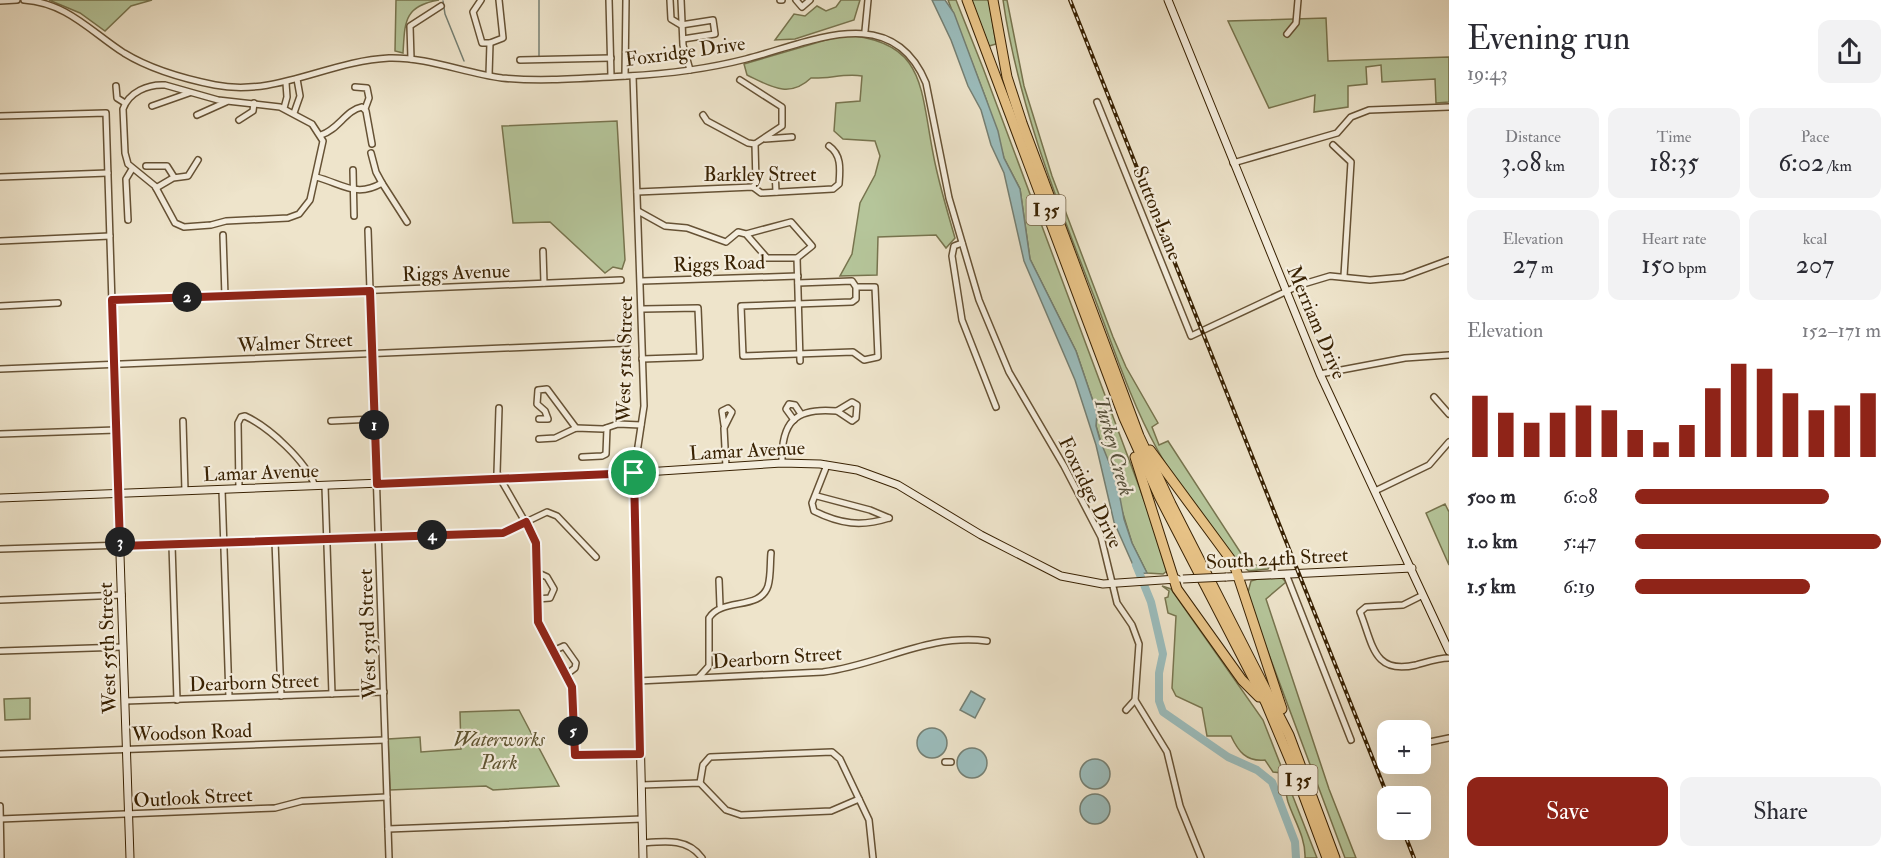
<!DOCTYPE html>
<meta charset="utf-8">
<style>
body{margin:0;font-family:"IM FELL Double Pica",serif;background:#f2f2f3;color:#2b2b33;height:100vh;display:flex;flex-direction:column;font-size:22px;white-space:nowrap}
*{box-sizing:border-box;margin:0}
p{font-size:20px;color:#7c7c81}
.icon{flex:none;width:33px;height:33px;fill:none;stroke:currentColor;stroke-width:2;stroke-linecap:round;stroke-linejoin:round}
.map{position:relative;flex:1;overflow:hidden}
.side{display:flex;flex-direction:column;background:#fff;width:450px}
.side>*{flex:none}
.tools{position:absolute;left:1377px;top:720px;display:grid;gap:12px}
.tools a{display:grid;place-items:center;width:54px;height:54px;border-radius:12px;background:#fff;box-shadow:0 6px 24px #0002;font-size:30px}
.pin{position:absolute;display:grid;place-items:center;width:51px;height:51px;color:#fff;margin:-26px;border:3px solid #fff;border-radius:50%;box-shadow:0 2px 6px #0007}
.km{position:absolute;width:30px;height:30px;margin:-15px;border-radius:50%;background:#222;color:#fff;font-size:16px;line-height:30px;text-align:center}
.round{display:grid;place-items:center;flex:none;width:63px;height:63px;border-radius:12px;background:#f2f2f3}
.head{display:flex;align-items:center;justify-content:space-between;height:102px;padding:0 18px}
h1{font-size:33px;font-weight:600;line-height:45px}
.figures{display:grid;grid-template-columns:repeat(3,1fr);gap:9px;height:102px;padding:6px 18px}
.figures div{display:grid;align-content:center;border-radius:12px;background:#f2f2f3;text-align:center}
.figures b{font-size:26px;font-weight:600}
.figures small{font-size:16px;font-weight:400}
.figures p{font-size:16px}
.chart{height:168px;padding:12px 18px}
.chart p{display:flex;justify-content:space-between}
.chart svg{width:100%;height:108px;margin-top:6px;stroke:#8f2418;stroke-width:6}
.button{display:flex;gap:12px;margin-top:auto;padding:12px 18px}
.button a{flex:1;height:69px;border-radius:12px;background:#8f2418;color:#fff;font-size:24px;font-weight:600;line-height:69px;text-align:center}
.button a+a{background:#f2f2f3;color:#2b2b33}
ul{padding:0 18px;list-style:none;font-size:20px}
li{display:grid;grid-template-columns:96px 72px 1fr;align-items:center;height:45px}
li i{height:15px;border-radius:8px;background:#8f2418}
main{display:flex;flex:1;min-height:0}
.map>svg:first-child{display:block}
.green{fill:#b5c59a;stroke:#77744e;stroke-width:1.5}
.water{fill:#9bbdbd;stroke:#747f73;stroke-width:1.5}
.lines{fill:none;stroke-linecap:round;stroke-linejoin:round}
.stream{stroke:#747f73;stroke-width:1.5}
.river{stroke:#9bbdbd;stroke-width:8}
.street-casing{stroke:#665235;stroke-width:8}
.secondary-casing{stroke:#392203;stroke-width:9}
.highway-casing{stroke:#392203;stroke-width:11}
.street{stroke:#f4eddd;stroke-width:5}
.secondary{stroke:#f4eddd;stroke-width:7}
.highway{stroke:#e7c286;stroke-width:9}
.rail-casing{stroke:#392203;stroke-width:4}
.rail{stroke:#f4eddd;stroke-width:1.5;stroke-dasharray:4.5;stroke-linecap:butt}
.secondary-bridge-casing{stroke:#392203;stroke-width:9;stroke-linecap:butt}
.secondary-bridge{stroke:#f4eddd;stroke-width:7}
.route-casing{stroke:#fff;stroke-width:12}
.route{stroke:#8f2418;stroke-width:8}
.labels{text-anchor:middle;stroke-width:4.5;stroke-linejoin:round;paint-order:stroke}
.shield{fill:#f4eddd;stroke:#715f44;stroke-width:1.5}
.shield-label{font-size:18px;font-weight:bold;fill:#392203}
.street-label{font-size:20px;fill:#392203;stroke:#f4eddd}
.park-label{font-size:20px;font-style:italic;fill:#5e5330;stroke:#f4eddd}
.water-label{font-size:21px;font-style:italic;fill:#56503b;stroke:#f4eddd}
</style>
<main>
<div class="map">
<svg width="1449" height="858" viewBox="0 0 1449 858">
<rect width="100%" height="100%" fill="#eee4cb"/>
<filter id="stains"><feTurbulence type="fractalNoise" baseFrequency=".00333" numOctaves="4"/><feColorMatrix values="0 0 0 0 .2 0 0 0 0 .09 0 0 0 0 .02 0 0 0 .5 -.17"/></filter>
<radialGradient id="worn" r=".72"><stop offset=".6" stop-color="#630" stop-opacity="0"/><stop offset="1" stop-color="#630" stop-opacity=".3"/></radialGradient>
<g class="green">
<path d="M49,0H152L131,6L105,31L80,13Z"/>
<path d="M396,0H439C403,6 405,23 403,53L395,51Z"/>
<path d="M841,0H860L854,20L795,39L775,40L794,14L805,16L817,6L826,11L836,7Z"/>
<path d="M948,0H956L983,68L1153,524L1167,571L1163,574L1147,573L1132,543L1096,426L1097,413L1076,351L1030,259L1020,189L1004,158L986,99Z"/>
<path d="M971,0H989L996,44L989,46Z"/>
<path d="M1003,0H1007L1024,86L1052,176L1113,337L1126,367L1158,423L1152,427L1159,445L1168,441L1248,564L1269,567L1268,569L1249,571L1239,564C1212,527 1180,490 1157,449C1131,402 1114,349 1095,299C1057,201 1018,104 1003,0Z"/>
<path d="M1326,18L1328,61L1449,57V102L1436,103L1435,79L1382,82L1381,65L1366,67L1367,84L1348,86V107L1314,112L1315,95L1269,108L1228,21Z"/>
<path d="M843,35C926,40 920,88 933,153C938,181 947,210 955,238L946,248L936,235L878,237L877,275L840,276L852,254L860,203L875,175L880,156L875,141L843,139L834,131L836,103L860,101L862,76C845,73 828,79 811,78C789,99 770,86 747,75L744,64Z"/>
<path d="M617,121L625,260L622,269L613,267L605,273L550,222L513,223L502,126Z"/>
<path d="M1445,504L1449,512V565L1426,513Z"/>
<path d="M1282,578L1286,582L1266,599L1329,789L1356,858H1345L1247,596L1251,581L1258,579Z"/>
<path d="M1162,586L1171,589L1263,720L1317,858H1305C1306,838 1294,820 1288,802C1285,792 1286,783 1282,773L1273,772L1265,760C1246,762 1238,751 1231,736H1207L1202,708L1176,696L1172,688L1176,616L1168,613L1165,598L1168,597L1169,591Z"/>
<path d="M30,698V719L5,720L4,699Z"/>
<path d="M519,710L559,786L493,790L486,786L390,790L388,739L420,737L421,752L461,749L460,712Z"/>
</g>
<g class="water">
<path d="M932,0H945L954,13L998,131L1004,158L1020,189L1030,259L1076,351L1097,413L1096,426L1100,440L1117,482L1124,519L1132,543L1147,573L1137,574L1114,522L1096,445L1075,380L1024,261L1004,173L991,145L981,110L968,86L951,40Z"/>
<path d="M971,691L985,699L975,718L960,710Z"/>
<circle cx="932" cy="743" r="15"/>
<circle cx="972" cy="763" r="15"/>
<circle cx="1095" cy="774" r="15"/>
<circle cx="1095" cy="809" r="15"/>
</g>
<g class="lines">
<g class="stream">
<path d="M443,1L445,14L464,61"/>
<path d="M539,56V0"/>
</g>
<path class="river" d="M1136,565L1151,602L1163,654L1159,673V701L1163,712L1228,757L1257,770L1272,782L1295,842L1296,858"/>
<g class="street-casing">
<g id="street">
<path d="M24,0C67,3 90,31 124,53C150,69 185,79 215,85C276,97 328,61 389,58C428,57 464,73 502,78C543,82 586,78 627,76C667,74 707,69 746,59C809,43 892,0 926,83L949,198L979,300L1009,372L1064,466L1101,537L1117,603L1132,625L1139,644L1135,700L1167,752L1180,806L1201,858"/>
<path d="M481,0L473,12L482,43H490L489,75"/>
<path d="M609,0L611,76"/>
<path d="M670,0L671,19L681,25L713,20L715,34L683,39"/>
<path d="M681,0L683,45L690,70"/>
<path d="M780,0H782"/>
<path d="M796,0L802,7L810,0"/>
<path d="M0,1L17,0"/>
<path d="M865,31L868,0"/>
<path d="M1287,34L1296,23L1298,0"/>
<path d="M490,43L503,38L499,0"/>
<path d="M411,59L410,26L441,6"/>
<path d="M520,60L611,58"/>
<path d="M625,76L626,0"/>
<path d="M633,76L644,406L634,473"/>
<path d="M740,80L782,107V126L755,144"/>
<path d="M165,85L218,100L280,107L312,124L323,141L310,200L299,214L288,218L226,221L211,225L184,227L175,223L155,186L128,164L125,153L123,109C129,92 148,84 165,85Z"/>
<path d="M116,86L117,98L125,103"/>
<path d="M355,87L367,88L369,98L365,109"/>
<path d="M1097,102L1191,336L1300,285L1330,276L1370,280L1403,277L1449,260"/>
<path d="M152,106L189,93"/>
<path d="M284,108L287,97L286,83"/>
<path d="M294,113L300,96L297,79"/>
<path d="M197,115L226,102"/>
<path d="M703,115L707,121L748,143L755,144"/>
<path d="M0,116L106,113L118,494"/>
<path d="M239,120L253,111L254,103"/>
<path d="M321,135C338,130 346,110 362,107L366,111L372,144"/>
<path d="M765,139L792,137"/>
<path d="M1333,145L1351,162L1344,276"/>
<path d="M371,153L376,172L382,183"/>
<path d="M1233,163L1337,133L1351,117L1369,110L1449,107"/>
<path d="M146,166H167L174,177"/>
<path d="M775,169L776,192"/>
<path d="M353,170L354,216"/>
<path d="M0,177L108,173"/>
<path d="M316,177C343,184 356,198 382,183L407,222"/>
<path d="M753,187L756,183L755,144"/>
<path d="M156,188L173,178L188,176L198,160"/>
<path d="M637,192L753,187L761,193L833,189L839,184C840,170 842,155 829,146"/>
<path d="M638,211L665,226L687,228L726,242L738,232L746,234L767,258H797L812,246L791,222L746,234"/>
<path d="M128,220L126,179L132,169"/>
<path d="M368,230L389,858"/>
<path d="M223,235L225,296"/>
<path d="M0,241L110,236"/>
<path d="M962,243L954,246L952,256L962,320L996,407"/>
<path d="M543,251L544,283"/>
<path d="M797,258L800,361"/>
<path d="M642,281L798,276"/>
<path d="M798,283L852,281L856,287H875L878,357L864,360L853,352L743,356L741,306L852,302L856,299V287"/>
<path d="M112,301L621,280"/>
<path d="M0,306L58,303"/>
<path d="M642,359L700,357L698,308L643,309"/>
<path d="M0,369L627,343"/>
<path d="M1320,374L1405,358L1449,355"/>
<path d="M1434,397L1449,414"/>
<path d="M852,402L857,405L856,418L852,421L837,411Z"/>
<path d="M499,408L497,473L535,539L538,622L570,681L575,755L640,754"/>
<path d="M539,419H548L545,411L537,404L538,390L547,389L576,428"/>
<path d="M794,420L786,409L789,404L795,405L801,414"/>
<path d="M183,421L185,491"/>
<path d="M331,421L374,419"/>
<path d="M724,425L722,411L728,408L732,412L724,428L726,467"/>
<path d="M0,434L116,430"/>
<path d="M539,439L555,438L576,428L603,429L618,424L641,425"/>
<path d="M582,457L602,456L606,454L607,428"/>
<path d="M782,463C781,422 795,407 837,411"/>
<path d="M827,465L812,503L814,511C840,524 861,527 889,518"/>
<path d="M325,486L332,694"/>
<path d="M239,489L238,423L241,417L245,416C269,427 306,461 315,486"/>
<path d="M222,490L229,697"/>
<path d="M1375,491L1429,465L1449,442"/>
<path d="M817,496L870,510L889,518"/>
<path d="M275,541L281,696"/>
<path d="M172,545L177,700"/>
<path d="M0,549L503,533L547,512L557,516L596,557"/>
<path d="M536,572L547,577L554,589L550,598L537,599"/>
<path d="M1286,574L1351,740"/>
<path d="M719,580L720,606"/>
<path d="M1423,595L1403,605L1366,607L1360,612C1373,644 1373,675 1416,665C1427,662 1438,658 1449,658"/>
<path d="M0,600L122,595"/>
<path d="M0,651L123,647"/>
<path d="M553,651L564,646L576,663L575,668L567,674"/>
<path d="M699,677L709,666V618C722,597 760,611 768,586C771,576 770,563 771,553"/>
<path d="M638,681L823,672C880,665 928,633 987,641"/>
<path d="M125,701L384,692"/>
<path d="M1126,710L1135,700"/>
<path d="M1420,744L1449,738"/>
<path d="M0,754L385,740"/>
<path d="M945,762H951"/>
<path d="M700,783L703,765L710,757L832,752L840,759L869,820L873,858"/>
<path d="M641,785L700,783L726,810L741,815L831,811L859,799"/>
<path d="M0,806L1,858"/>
<path d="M0,819L275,808L302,801L387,797"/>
<path d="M388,829L642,819"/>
<path d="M643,843C665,841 688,838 702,858"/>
</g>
</g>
<g class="secondary-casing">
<g id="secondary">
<path d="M1168,0L1320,374L1449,651"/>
<path d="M634,473L643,858"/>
<path d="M118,494L130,858"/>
<path d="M0,498L615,474L782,463L820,464L857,470L898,485L981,535L1061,576L1103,584L1177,579"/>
<path d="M1226,577L1412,568"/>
</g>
</g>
<g class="highway-casing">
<g id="highway">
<path d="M967,0L1124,418L1159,496L1266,703L1295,772L1327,858"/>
<path d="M993,0L1007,77L1022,123L1139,436L1171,504L1289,735L1335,858"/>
<path d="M1150,450L1234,564L1282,709"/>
<path d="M1135,457L1177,589L1242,680L1259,697"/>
</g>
</g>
<use href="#street" class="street"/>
<use href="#secondary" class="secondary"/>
<use href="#highway" class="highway"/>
<g class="rail-casing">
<g id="rail">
<path d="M1070,0L1388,797"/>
<path d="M1403,830L1414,858"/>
</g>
</g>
<use href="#rail" class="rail"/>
<g class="secondary-bridge-casing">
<path id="secondary-bridge" d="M1183,579L1226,577"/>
</g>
<use href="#secondary-bridge" class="secondary-bridge"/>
</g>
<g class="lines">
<g class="route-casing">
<path id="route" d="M370,291L377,484L634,473L640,754L575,755L572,687L538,622L536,543L526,522L503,533L120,546L112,300Z"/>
</g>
<use href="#route" class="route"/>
</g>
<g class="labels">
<g class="shield">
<rect x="1026.5" y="195" width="39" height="30" rx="4.5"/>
<rect x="1278.5" y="765" width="39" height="30" rx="4.5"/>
</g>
<g class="shield-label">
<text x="1046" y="216">I 35</text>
<text x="1298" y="786">I 35</text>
</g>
<g class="street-label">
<text transform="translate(685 51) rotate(-8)" y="7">Foxridge Drive</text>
<text x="760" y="181">Barkley Street</text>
<text transform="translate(1158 213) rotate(68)" y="7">Sutton Lane</text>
<text transform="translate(719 263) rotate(-2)" y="7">Riggs Road</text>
<text transform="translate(456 272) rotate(-2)" y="7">Riggs Avenue</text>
<text transform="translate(1317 322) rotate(67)" y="7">Merriam Drive</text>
<text transform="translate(295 342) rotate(-3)" y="7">Walmer Street</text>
<text transform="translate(624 359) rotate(-89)" y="7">West 51st Street</text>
<text transform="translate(747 450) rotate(-3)" y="7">Lamar Avenue</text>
<text transform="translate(261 472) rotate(-2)" y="7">Lamar Avenue</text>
<text transform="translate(1091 492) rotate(64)" y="7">Foxridge Drive</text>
<text transform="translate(1277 558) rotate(-3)" y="7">South 24th Street</text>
<text transform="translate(367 634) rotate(-92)" y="7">West 53rd Street</text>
<text transform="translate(107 648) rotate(-92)" y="7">West 55th Street</text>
<text transform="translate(777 657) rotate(-4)" y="7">Dearborn Street</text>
<text transform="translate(254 682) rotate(-2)" y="7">Dearborn Street</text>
<text transform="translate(192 732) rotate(-2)" y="7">Woodson Road</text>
<text transform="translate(193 797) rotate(-3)" y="7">Outlook Street</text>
</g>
<g class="park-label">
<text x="499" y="746">Waterworks<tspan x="499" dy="23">Park</tspan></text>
</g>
<g class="water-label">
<text transform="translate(1114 446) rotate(75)" y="7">Turkey Creek</text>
</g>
</g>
<rect width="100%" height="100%" filter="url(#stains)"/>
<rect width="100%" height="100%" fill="url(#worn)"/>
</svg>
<div class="tools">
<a>+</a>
<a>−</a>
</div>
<div class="pin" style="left:634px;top:473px;background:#1e9e55"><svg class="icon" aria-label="arrive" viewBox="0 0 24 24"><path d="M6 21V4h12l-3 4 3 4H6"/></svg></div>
<b class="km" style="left:374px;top:425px">1</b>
<b class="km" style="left:187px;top:297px">2</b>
<b class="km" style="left:120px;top:542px">3</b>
<b class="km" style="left:432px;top:535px">4</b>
<b class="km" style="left:573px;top:731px">5</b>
</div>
<section class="side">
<div class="head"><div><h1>Evening run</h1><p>19:43</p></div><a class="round"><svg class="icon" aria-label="share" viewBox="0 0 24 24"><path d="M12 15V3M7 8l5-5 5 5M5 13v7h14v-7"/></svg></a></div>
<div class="figures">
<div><p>Distance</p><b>3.08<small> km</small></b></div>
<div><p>Time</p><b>18:35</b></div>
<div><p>Pace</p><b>6:02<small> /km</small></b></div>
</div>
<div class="figures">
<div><p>Elevation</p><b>27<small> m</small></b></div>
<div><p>Heart rate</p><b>150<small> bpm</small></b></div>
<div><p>kcal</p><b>207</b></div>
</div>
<div class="chart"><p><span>Elevation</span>152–171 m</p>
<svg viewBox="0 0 160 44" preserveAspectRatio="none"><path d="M5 44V19M15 44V26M25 44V30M35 44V26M45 44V23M55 44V25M65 44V33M75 44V38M85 44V31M95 44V16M105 44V6M115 44V8M125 44V18M135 44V25M145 44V23M155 44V18"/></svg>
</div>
<ul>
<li><b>500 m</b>6:08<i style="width:79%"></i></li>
<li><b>1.0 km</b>5:47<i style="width:100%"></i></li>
<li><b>1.5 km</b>6:19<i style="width:71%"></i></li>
</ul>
<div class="button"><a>Save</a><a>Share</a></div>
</section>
</main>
